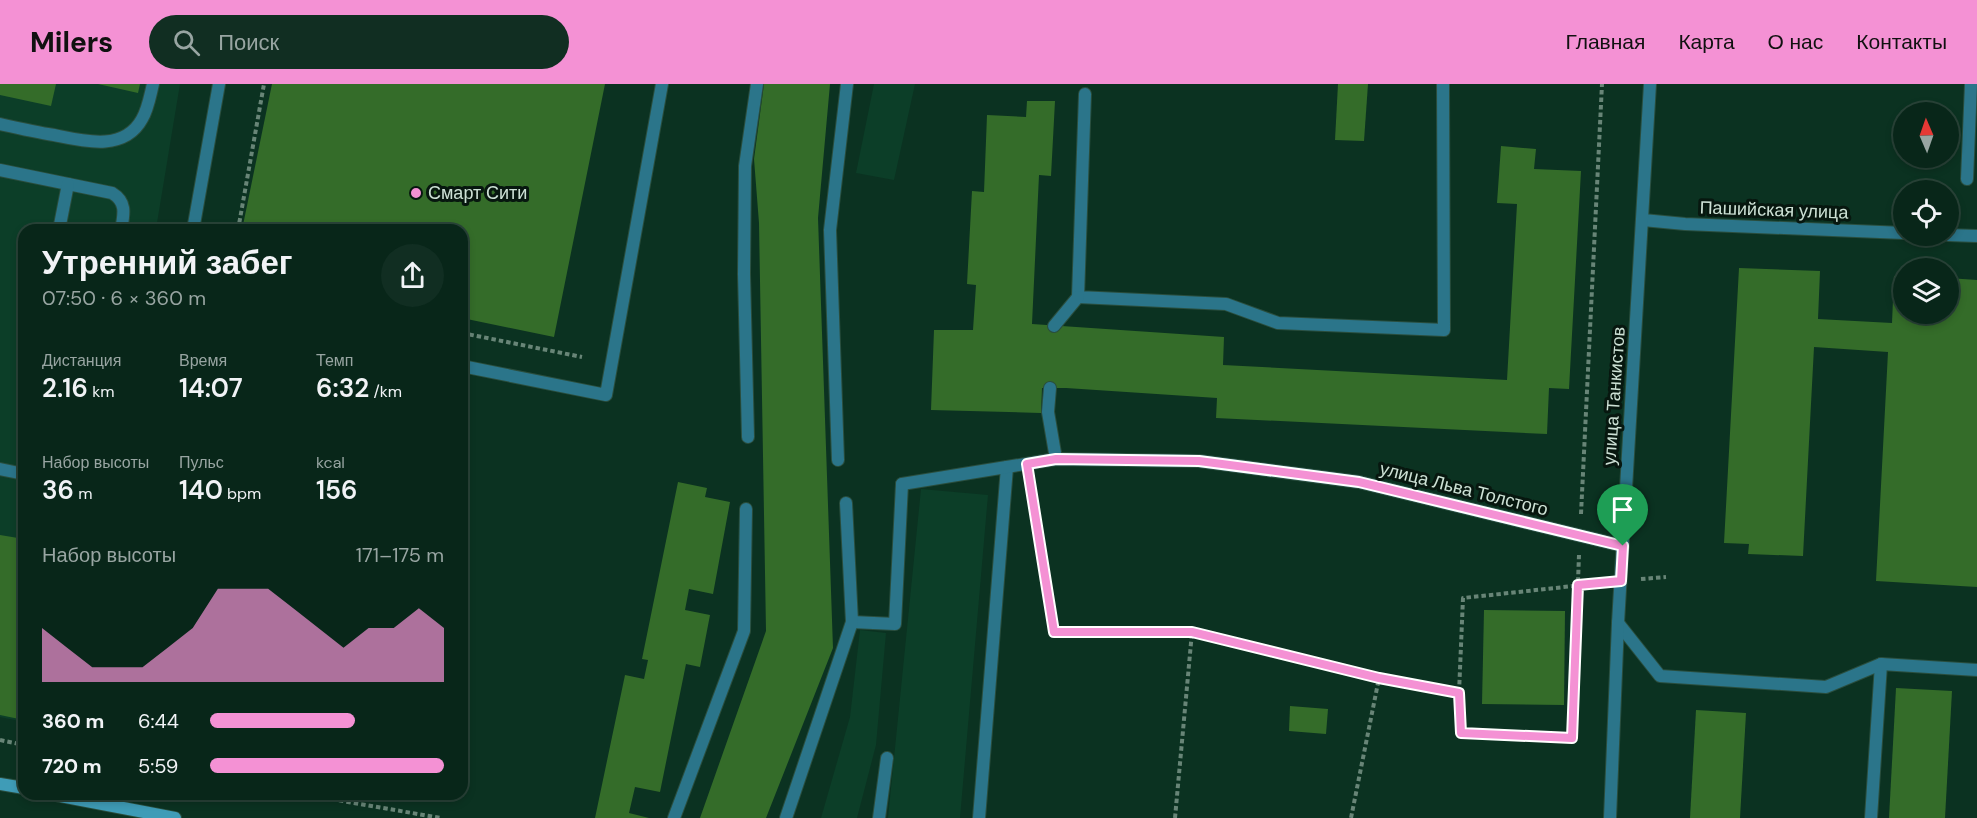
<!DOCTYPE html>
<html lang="ru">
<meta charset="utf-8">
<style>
body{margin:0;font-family:"DM Sans",sans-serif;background:#112e22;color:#f1f3f6;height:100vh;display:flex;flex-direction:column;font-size:22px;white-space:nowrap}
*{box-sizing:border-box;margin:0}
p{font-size:20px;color:#98a5a2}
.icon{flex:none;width:33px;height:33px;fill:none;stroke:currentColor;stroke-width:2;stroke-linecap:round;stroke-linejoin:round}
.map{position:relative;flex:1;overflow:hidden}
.drawer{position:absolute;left:18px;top:140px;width:450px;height:576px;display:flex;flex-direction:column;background:#082619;border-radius:18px;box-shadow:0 3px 9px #0003,0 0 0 2px #294338}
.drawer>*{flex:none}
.needle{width:39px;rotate:358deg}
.controls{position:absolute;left:1893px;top:18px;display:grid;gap:12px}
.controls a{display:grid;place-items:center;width:66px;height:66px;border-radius:50%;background:#082619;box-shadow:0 3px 9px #0003,0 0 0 2px #294338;font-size:30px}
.pin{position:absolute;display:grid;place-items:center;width:51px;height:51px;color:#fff;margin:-62px -26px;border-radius:50% 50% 50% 0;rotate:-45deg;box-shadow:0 0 6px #0007}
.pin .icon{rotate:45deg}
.round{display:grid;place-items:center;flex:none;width:63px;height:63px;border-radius:32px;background:#112e22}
.overview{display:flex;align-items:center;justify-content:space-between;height:102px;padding:0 24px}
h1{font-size:33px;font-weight:600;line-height:45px}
.figures{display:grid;grid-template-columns:repeat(3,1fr);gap:9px;height:102px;padding:6px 24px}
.figures div{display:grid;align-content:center}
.figures b{font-size:26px;font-weight:600}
.figures small{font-size:16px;font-weight:400}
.figures p{font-size:16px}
.chart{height:168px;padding:12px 24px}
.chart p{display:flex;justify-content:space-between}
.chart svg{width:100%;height:108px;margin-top:6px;fill:#f491d4;opacity:.7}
ul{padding:0 24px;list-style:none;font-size:20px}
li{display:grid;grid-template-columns:96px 72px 1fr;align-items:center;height:45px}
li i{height:15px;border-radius:8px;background:#f491d4}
header{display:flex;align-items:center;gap:36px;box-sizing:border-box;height:84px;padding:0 30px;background:#f491d4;color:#111}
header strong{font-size:28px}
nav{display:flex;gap:33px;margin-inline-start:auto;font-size:21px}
.search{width:420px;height:54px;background:#112e22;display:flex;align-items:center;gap:15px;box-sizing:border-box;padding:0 21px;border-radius:33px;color:#98a5a2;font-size:22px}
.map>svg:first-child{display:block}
.built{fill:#0c3e28}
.building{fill:#346c29}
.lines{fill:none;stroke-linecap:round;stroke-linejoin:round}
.service-casing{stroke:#2a4e3e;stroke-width:14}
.minor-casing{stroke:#2a4e3e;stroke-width:14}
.secondary-casing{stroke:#2a4e3e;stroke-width:14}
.path{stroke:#688577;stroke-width:4;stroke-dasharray:4.5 3;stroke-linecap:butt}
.service{stroke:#2b758a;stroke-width:12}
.minor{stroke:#2b758a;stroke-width:12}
.secondary{stroke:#3f9cb7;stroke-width:12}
.route-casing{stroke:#fff;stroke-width:12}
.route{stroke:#f491d4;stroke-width:8}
.poi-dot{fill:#f491d4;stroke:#07170f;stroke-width:2}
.labels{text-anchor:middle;stroke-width:6;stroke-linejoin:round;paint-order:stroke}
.poi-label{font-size:18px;fill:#cde1d5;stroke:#07170f;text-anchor:start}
.street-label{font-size:18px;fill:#cde1d5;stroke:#07170f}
</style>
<header>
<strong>Milers</strong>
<div class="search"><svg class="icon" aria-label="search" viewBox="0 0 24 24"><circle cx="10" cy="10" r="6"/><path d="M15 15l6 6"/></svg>Поиск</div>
<nav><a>Главная</a><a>Карта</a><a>О нас</a><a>Контакты</a></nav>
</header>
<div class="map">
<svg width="1977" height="734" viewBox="0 0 1977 734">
<rect width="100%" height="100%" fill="#0b3221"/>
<g class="built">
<path d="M0,0H180L156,145L24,146V638L0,633Z"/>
<path d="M874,0H915L894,96L856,89Z"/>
<path d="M921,405L988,411L960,734H888Z"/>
<path d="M860,546L886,549L876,661L857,734H821L850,633Z"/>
</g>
<g class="building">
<path d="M0,0H56L51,22L0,11Z"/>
<path d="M98,0H140L138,9Z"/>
<path d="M272,0H605L554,253L462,234V146H242Z"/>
<path d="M764,0H830L818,134L833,564L766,734H700L766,547L759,139L754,75Z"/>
<path d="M1338,0H1368L1364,57L1335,56Z"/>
<path d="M1027,17H1055L1051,92L1039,91L1032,240L1224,253L1223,281L1507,296L1517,120L1497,119L1501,62L1536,65L1534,85L1581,87L1569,305L1549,304L1547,350L1216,334L1217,314L1066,304H1042L1041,329L931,326L934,246H973L976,201L967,200L972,107L984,108L987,31L1026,33Z"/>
<path d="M1739,184L1820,187L1818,235L1892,239L1894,192H1904V230H1948V194L1977,196V503L1876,497L1888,268L1814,263L1803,472L1748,470L1749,460L1724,459Z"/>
<path d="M678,398L707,404L705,413L730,418L713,510L689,505L685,526L710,531L700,583L686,580L660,708L635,703L629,729L649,734H595L625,591L644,595L648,576L642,575Z"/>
<path d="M0,451L24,455V636L0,631Z"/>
<path d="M1484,526L1565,527L1564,621L1482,620Z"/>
<path d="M1896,604L1952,607L1945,734H1889Z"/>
<path d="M1290,622L1328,625L1326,650L1289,647Z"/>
<path d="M1696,626L1746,629L1740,734H1690Z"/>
</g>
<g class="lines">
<g class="service-casing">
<g id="service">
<path d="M1085,10L1078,213L1226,220L1278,239L1444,246L1443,0"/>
<path d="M0,40C18,44 36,48 54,51C83,57 124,68 142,35C148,25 150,12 153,0"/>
<path d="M0,86L112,109C127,118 124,130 121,146"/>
<path d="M1967,95L1971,0"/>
<path d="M59,146L68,100"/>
<path d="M193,146L219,0"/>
<path d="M1054,242L1078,213"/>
<path d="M462,282L606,311L662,0"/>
<path d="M1050,304L1048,328L1056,375"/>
<path d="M748,353L744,190L745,82L757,0"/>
<path d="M838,376L830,146L847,0"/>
<path d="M0,385L24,390"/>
<path d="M852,538L895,540L902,400"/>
<path d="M674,734L744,547L746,425"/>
<path d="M786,734L852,538L846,419"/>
<path d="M879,734L887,674"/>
<path d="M979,734L1007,383"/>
<path d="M1871,734L1881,580"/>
</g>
</g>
<g class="minor-casing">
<g id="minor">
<path d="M1643,136L1685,140L1904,149"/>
<path d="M1948,151L1977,152"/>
<path d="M902,400L1056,375L1199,377L1359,398L1623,462"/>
<path d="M1618,539L1660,592L1826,603L1881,580L1977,586"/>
<path d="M1610,734L1618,539L1650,0"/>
</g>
</g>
<g class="secondary-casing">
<g id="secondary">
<path d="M0,700L24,704"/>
<path d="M50,710L175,734"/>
</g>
</g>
<g class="path">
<path d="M238,146L264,0"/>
<path d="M462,249L582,273"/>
<path d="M1030,398L1054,548H1192"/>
<path d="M1581,430L1602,0"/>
<path d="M1641,495L1666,493"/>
<path d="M1379,594L1459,609L1463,514L1601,499"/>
<path d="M1459,609L1461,649L1572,654L1579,471"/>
<path d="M0,656L24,661"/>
<path d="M302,710L441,734"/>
<path d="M1175,734L1192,548L1379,594L1351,734"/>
</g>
<use href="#service" class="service"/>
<use href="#minor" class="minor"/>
<use href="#secondary" class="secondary"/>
</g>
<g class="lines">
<g class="route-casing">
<path id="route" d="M1056,375L1199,377L1359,398L1623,462L1621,497L1578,501L1572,654L1461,649L1459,609L1379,594L1192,548H1054L1027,380Z"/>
</g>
<use href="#route" class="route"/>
</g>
<circle class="poi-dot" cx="416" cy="109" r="6"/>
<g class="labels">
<g class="poi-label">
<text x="428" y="115">Смарт Сити</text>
</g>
<g class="street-label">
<text transform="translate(1774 126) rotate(2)" y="6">Пашийская улица</text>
<text transform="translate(1614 312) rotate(-86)" y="6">улица Танкистов</text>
<text transform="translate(1464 405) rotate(14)" y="6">улица Льва Толстого</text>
</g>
</g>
</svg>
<div class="controls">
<a><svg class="needle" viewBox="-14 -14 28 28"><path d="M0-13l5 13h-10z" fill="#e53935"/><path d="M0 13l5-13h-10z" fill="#98a5a2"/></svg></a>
<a><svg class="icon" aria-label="locate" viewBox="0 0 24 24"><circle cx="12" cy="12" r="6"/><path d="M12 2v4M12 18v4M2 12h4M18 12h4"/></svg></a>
<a><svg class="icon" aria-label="layers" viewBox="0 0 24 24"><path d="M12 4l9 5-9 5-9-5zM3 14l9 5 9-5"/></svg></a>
</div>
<div class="pin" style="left:1623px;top:462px;background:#1e9e55"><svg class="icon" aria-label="arrive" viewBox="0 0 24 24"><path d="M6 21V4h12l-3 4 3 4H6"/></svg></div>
<section class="drawer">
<div class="overview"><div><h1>Утренний забег</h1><p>07:50 · 6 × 360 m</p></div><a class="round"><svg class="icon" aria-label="share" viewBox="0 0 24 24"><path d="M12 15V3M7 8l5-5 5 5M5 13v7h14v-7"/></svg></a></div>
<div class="figures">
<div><p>Дистанция</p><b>2.16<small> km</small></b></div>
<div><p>Время</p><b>14:07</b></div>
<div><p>Темп</p><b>6:32<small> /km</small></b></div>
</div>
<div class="figures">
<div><p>Набор высоты</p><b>36<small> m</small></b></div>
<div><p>Пульс</p><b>140<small> bpm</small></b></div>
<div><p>kcal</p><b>156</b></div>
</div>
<div class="chart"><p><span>Набор высоты</span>171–175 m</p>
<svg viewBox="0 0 160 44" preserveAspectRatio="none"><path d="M0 44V22L10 30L20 38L30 38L40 38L50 30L60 22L70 6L80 6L90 6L100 14L110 22L120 30L130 22L140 22L150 14L160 22V44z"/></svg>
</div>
<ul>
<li><b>360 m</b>6:44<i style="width:62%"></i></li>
<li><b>720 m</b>5:59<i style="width:100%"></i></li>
</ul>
</section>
</div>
